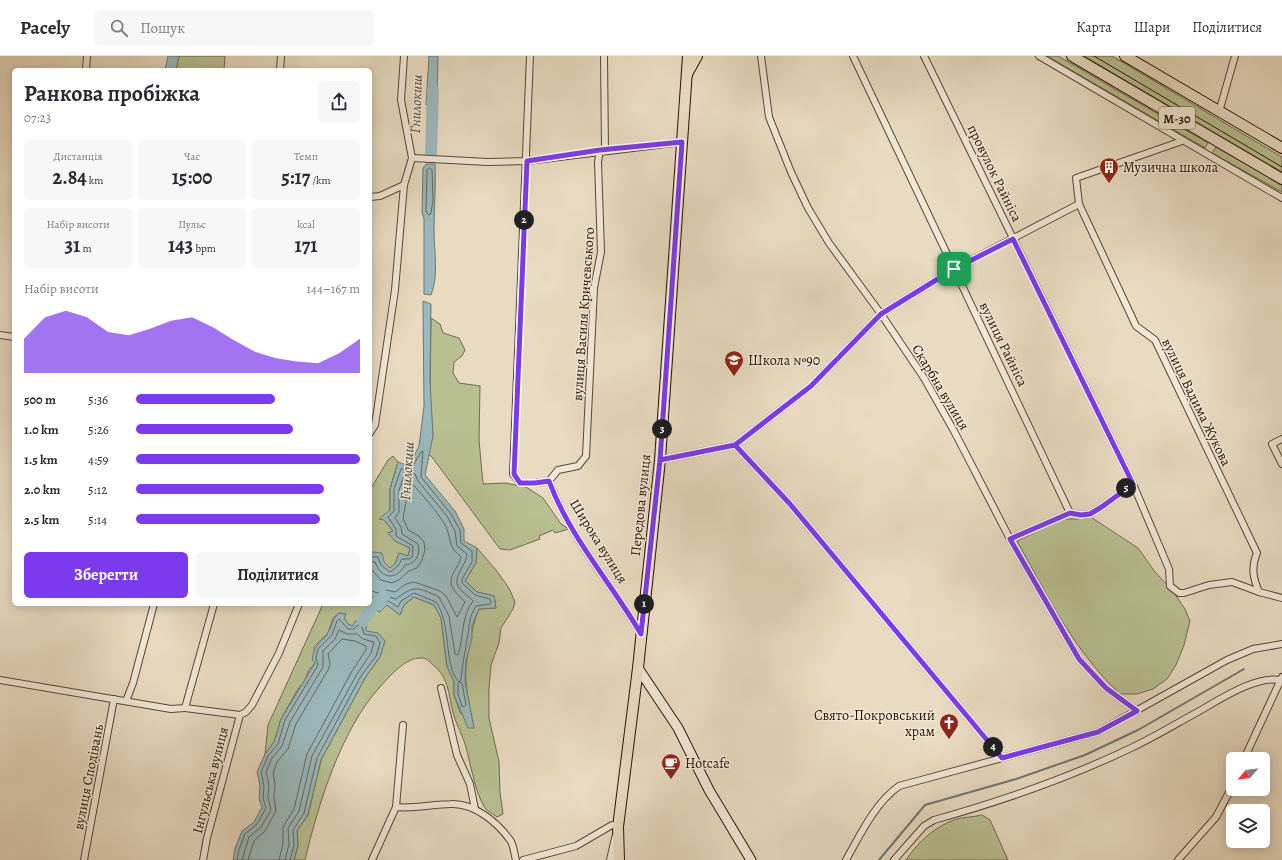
<!DOCTYPE html>
<html lang="uk">
<meta charset="utf-8">
<style>
body{margin:0;font-family:Alegreya,serif;background:#f7f7f7;color:#2b2b33;height:100vh;display:flex;flex-direction:column;font-size:15px;white-space:nowrap}
*{box-sizing:border-box;margin:0}
p{font-size:13px;color:#7c7c81}
.icon{flex:none;width:22px;height:22px;fill:none;stroke:currentColor;stroke-width:2;stroke-linecap:round;stroke-linejoin:round}
.map{position:relative;flex:1;overflow:hidden}
.panel{position:absolute;left:12px;top:12px;width:360px;height:538px;display:flex;flex-direction:column;background:#fff;border-radius:6px;box-shadow:0 2px 10px #0003}
.panel>*{flex:none}
.needle{width:26px;rotate:241deg}
.tools{position:absolute;left:1226px;top:696px;display:grid;gap:8px}
.tools a{display:grid;place-items:center;width:44px;height:44px;border-radius:6px;background:#fff;box-shadow:0 2px 10px #0003;font-size:20px}
.pin{position:absolute;display:grid;place-items:center;width:34px;height:34px;color:#fff;margin:-17px;border-radius:8px;box-shadow:0 2px 6px #0006}
.km{position:absolute;width:20px;height:20px;margin:-10px;border-radius:50%;background:#222;color:#fff;font-size:11px;line-height:20px;text-align:center}
.round{display:grid;place-items:center;flex:none;width:42px;height:42px;border-radius:6px;background:#f7f7f7}
.head{display:flex;align-items:center;justify-content:space-between;height:68px;padding:0 12px}
h1{font-size:22px;font-weight:700;line-height:30px}
.metrics{display:grid;grid-template-columns:repeat(3,1fr);gap:6px;height:68px;padding:4px 12px}
.metrics div{display:grid;align-content:center;border-radius:6px;background:#f7f7f7;text-align:center}
.metrics b{font-size:20px;font-weight:700}
.metrics small{font-size:11px;font-weight:400}
.metrics p{font-size:11px}
.chart{height:112px;padding:8px 12px}
.chart p{display:flex;justify-content:space-between}
.chart svg{width:100%;height:72px;margin-top:4px;fill:#7c3aed;opacity:.7}
.button{display:flex;gap:8px;margin-top:auto;padding:8px 12px}
.button a{flex:1;height:46px;border-radius:6px;background:#7c3aed;color:#fff;font-size:16px;font-weight:700;line-height:46px;text-align:center}
.button a+a{background:#f7f7f7;color:#2b2b33}
ul{padding:0 12px;list-style:none;font-size:13px}
li{display:grid;grid-template-columns:64px 48px 1fr;align-items:center;height:30px}
li i{height:10px;border-radius:5px;background:#7c3aed}
header{display:flex;align-items:center;gap:24px;box-sizing:border-box;height:56px;padding:0 20px;background:#fff;border-bottom:1px solid #e1e1e2}
header strong{font-size:19px}
nav{display:flex;gap:22px;margin-inline-start:auto;font-size:14px}
.search{width:280px;height:36px;background:#f7f7f7;display:flex;align-items:center;gap:10px;box-sizing:border-box;padding:0 14px;border-radius:6px;color:#7c7c81;font-size:15px}
.map>svg:first-child{display:block}
.green{fill:#b8c092;stroke:#71694b}
.water{fill:#9bb9bd;stroke:#6e7673}
.lines{fill:none;stroke-linecap:round;stroke-linejoin:round}
.shore{stroke:#626660;stroke-width:1}
.stream{stroke:#6e7673;stroke-width:2}
.river{stroke:#9bb9bd;stroke-width:12}
.minor-casing{stroke:#5a4434;stroke-width:8}
.tertiary-casing{stroke:#5a4434;stroke-width:10}
.secondary-casing{stroke:#2a1204;stroke-width:11}
.primary-casing{stroke:#2a1204;stroke-width:12}
.trunk-casing{stroke:#2a1204;stroke-width:12}
.minor{stroke:#f1e8d7;stroke-width:6}
.tertiary{stroke:#f1e8d7;stroke-width:8}
.secondary{stroke:#f1e8d7;stroke-width:9}
.primary{stroke:#e9dbc2;stroke-width:10}
.trunk{stroke:#e9dbc2;stroke-width:10}
.tram{stroke:#2a1204;stroke-width:1}
.route-casing{stroke:#fff;stroke-width:8}
.route{stroke:#7c3aed;stroke-width:5}
.labels{text-anchor:middle;stroke-width:3;stroke-linejoin:round;paint-order:stroke}
.shield{fill:#f1e8d7;stroke:#665243;stroke-width:1}
.shield-label{font-size:13px;font-weight:bold;fill:#2a1204}
.poi-label{font-size:14px;fill:#2a1204;stroke:#f1e8d7;text-anchor:start}
.street-label{font-size:14px;fill:#2a1204;stroke:#f1e8d7}
.water-label{font-size:15px;font-style:italic;fill:#524c45;stroke:#f1e8d7}
</style>
<header>
<strong>Pacely</strong>
<div class="search"><svg class="icon" aria-label="search" viewBox="0 0 24 24"><circle cx="10" cy="10" r="6"/><path d="M15 15l6 6"/></svg>Пошук</div>
<nav><a>Карта</a><a>Шари</a><a>Поділитися</a></nav>
</header>
<div class="map">
<svg width="1282" height="804" viewBox="0 0 1282 804">
<rect width="100%" height="100%" fill="#e9dbc2"/>
<filter id="stains"><feTurbulence type="fractalNoise" baseFrequency=".005" numOctaves="4"/><feColorMatrix values="0 0 0 0 .2 0 0 0 0 .09 0 0 0 0 .02 0 0 0 .5 -.17"/></filter>
<radialGradient id="worn" r=".72"><stop offset=".6" stop-color="#630" stop-opacity="0"/><stop offset="1" stop-color="#630" stop-opacity=".3"/></radialGradient>
<g class="green">
<path d="M179,0H225L224,14H176Z"/>
<path d="M1047,0H1058L1208,87L1205,92Z"/>
<path d="M1084,0H1112L1282,101V116Z"/>
<path d="M1216,91L1282,129V136L1212,97Z"/>
<path d="M431,262L440,268L443,277L459,282L465,294L462,300L454,306L453,317L459,327L480,330L479,384L483,428L505,427L526,431L543,442L561,468L569,473L555,477L553,474L539,480L540,483L510,494L500,493L432,401L428,398L433,380L430,340Z"/>
<path d="M393,400L398,406L390,433V454L384,464L393,475L389,477L395,485L410,492L408,500L399,498L395,508L390,513L373,496L370,498V434L388,404Z"/>
<path d="M1089,460L1138,492L1155,516L1172,534L1185,553L1190,565L1184,589L1176,609L1167,623L1153,633L1137,638H1120C1074,595 1047,539 1017,485L1063,463H1077Z"/>
<path d="M477,492L496,514L509,532L515,546L513,553L501,572L499,587L491,609L489,632V662L499,706L500,736L503,758L497,761C493,758 487,755 485,752C474,735 471,707 465,688C462,679 458,671 455,663C448,643 451,622 432,608C429,605 426,602 422,602C405,601 389,621 379,632C341,674 318,749 305,804H294L298,789L297,775L308,759L321,704L365,622L380,601L366,575L349,569L344,562L345,558L339,557L333,562L328,577L314,591L315,607L309,614L304,626L298,633L281,663L274,686L265,698L268,669L323,548H366L380,556L387,549L400,559L404,549L414,541L434,549L441,562L447,610L454,626V639L460,656L473,672C471,657 467,641 466,626C464,608 472,569 479,553L496,552L494,540L477,536L465,525L476,507Z"/>
<path d="M982,759L990,764L1008,804H906C918,786 935,770 957,763C964,761 974,761 982,759Z"/>
</g>
<g class="water">
<path d="M168,0H179L176,14H165Z"/>
<path d="M429,0H438L437,49H426Z"/>
<path d="M426,108H435C436,131 434,152 434,174C434,196 439,219 431,239L424,238V163L422,156L423,112Z"/>
<path d="M423,245L431,248L430,324L433,380L425,419L455,455L464,473V485L477,492L476,507L465,525L477,536L494,540L496,552L479,553L472,570V582L466,606L465,625L474,672H468L454,639V626L447,610L441,562L434,549L414,541L404,549L400,559L387,549L380,556L366,548H370V498L373,496L382,497L384,506L390,512L395,508L399,497L408,500L410,492L395,485L388,477L393,475L384,464L379,463L390,454V433L398,406L409,410L419,390L424,350Z"/>
<path d="M339,557L346,558L344,562L349,569L353,570L355,565H363L366,568V575L378,577L385,585L380,601L365,622L321,704L308,759L297,775L298,789L294,804H233L235,792L242,775L254,766L262,751L259,743L260,730L257,716L265,698L274,686L281,663L315,607L312,603C316,584 322,589 328,576C333,569 332,563 339,557Z"/>
</g>
<g class="lines">
<g class="shore">
<path d="M430,112L432,114L433,144L431,157L429,159L426,155L427,114Z"/>
<path d="M370,501H378L381,509L390,516L398,510L402,503H409L412,501L413,490L396,480V473L388,461L394,455V433L401,413H411L421,396L423,395L421,421L451,458L460,474L461,487L472,495V506L462,523V527L475,539L490,543L491,546L490,548L476,550C468,562 470,570 467,583C465,597 462,610 461,624L459,626C443,610 452,568 436,546L414,537L401,545L398,551L388,545L379,550L370,546"/>
<path d="M370,506H375C381,523 396,525 405,509C416,508 421,498 418,488L402,478L401,471L395,462L399,456V434L404,420L415,418L418,425L447,460L455,475L457,490L467,498C467,508 453,520 458,530C461,536 469,540 473,545C461,561 464,580 458,599L455,598L449,560L439,541C418,531 414,529 396,543L386,540L378,544L370,540"/>
<path d="M370,512L381,524L392,527L399,524L409,515L417,512L422,504L425,494L424,486L419,480L408,474L403,462L406,446L405,434L408,426L410,425C421,438 433,450 442,464C453,479 445,488 461,501C459,512 445,522 454,534C457,539 462,542 465,546L457,561L446,540L440,535L414,526L406,528L395,536L386,534L377,537L370,534"/>
<path d="M460,626L462,627L466,649L464,651L462,650L458,638V628Z"/>
<path d="M237,804L239,793L245,778L257,768L266,752L263,742L264,730L261,716L268,700L278,688L285,664L318,609L316,602L318,593L332,579L337,565L339,563L348,573H354L358,569H361L364,578L376,580L380,587L376,600L361,620L317,702L304,757L293,774L294,789L290,804"/>
<path d="M242,804L249,781L261,771L271,754L268,741L269,729L266,716L272,702L282,690L290,666L323,611V595L335,583L339,574L347,578H357L363,583L374,586L371,597L357,618L312,700L299,755L288,772L289,788L285,804"/>
<path d="M248,804L254,785L265,775L276,755L274,741L275,728L273,717L277,706L288,693L296,668L328,614L330,608L328,598L342,583L355,585L366,590V594L352,615L307,698L294,753L283,771V788L279,804"/>
</g>
<path class="stream" d="M879,804L925,749L1016,723L1085,699L1138,674L1244,613"/>
<g class="river">
<path d="M431,97L433,34"/>
<path d="M363,565L372,551L384,540"/>
</g>
<g class="minor-casing">
<g id="minor">
<path d="M530,0L513,418L520,427H535L549,425"/>
<path d="M604,0L605,94"/>
<path d="M761,0L769,61L791,116L808,152L829,187L881,258L924,322L954,375L1010,483L1079,603L1106,632L1137,655"/>
<path d="M853,0L1070,457"/>
<path d="M924,0L1133,428L1169,513L1170,530L1179,537H1184L1209,529L1232,526L1259,536"/>
<path d="M1039,0L1282,142"/>
<path d="M86,14L87,0"/>
<path d="M280,14L281,0"/>
<path d="M1219,56L1235,0"/>
<path d="M1182,85L1076,122L1079,148L1136,270L1155,284L1257,497C1251,512 1253,522 1259,536L1282,542"/>
<path d="M412,102L488,106L527,105L682,86"/>
<path d="M370,141L380,140L404,129"/>
<path d="M0,279L14,281"/>
<path d="M370,377L375,369L395,234L404,129L412,102L401,44L404,0"/>
<path d="M1282,383L1272,388L1282,408"/>
<path d="M735,389L790,448L1002,702"/>
<path d="M660,404L735,389L811,330L881,258L954,213L1079,148"/>
<path d="M549,425L558,414L578,410L586,400L594,232L601,196L598,106L600,94"/>
<path d="M549,425C569,480 611,527 641,578"/>
<path d="M1010,483L1070,457L1081,459L1090,458L1103,450L1133,428"/>
<path d="M0,624L171,653L185,652L214,548"/>
<path d="M441,632L457,699L470,728L475,753"/>
<path d="M126,645L133,627L154,548"/>
<path d="M185,652L240,659"/>
<path d="M1244,703L1282,621"/>
<path d="M396,751C414,753 433,748 451,748C474,747 497,766 510,784C514,789 514,798 516,804"/>
<path d="M84,804L114,643"/>
<path d="M203,804L207,782L240,659L246,656L252,649L279,597L299,548"/>
<path d="M372,804L396,751L403,669"/>
<path d="M523,804L576,790L612,769L618,771"/>
<path d="M846,804C860,779 875,747 899,730L1098,676L1227,604L1253,593L1282,588"/>
<path d="M894,804L924,770L934,764C1002,745 1069,722 1133,691C1154,681 1174,669 1194,658C1216,646 1255,619 1280,624"/>
<path d="M1178,804L1216,761L1233,729"/>
</g>
</g>
<g class="tertiary-casing">
<path id="tertiary" d="M611,804L616,782"/>
</g>
<g class="secondary-casing">
<path id="secondary" d="M638,612L678,672L709,734L751,804"/>
</g>
<g class="primary-casing">
<path id="primary" d="M619,804L618,771L638,612L660,404L688,0"/>
</g>
<g class="trunk-casing">
<g id="trunk">
<path d="M1072,0L1282,123"/>
<path d="M1125,0L1282,92"/>
<path d="M687,18L697,0"/>
</g>
</g>
<use href="#minor" class="minor"/>
<use href="#tertiary" class="tertiary"/>
<use href="#secondary" class="secondary"/>
<use href="#primary" class="primary"/>
<use href="#trunk" class="trunk"/>
<path class="tram" d="M1094,0L1282,111"/>
</g>
<g class="lines">
<g class="route-casing">
<path id="route" d="M954,213L881,258L811,330L735,389L660,404L641,578C612,528 569,480 549,425L535,427H520L514,418L527,105L600,94L682,86L660,404L735,389L790,448L1002,702L1098,676L1137,655L1106,632L1079,603L1010,483L1070,457L1081,459L1090,458L1103,450L1133,428L1013,183L954,213"/>
</g>
<use href="#route" class="route"/>
</g>
<defs>
<g id="building-pin" transform="scale(1)"><path d="M0 17L-7.5 6A9.5 9.5 0 1 1 7.5 6Z" fill="#8f2418" stroke="#f1e8d7"/><path d="M-4-6H4V6H1V3H-1V6H-4ZM-2.5-4.3h1.7v1.8h-1.7ZM.8-4.3h1.7v1.8H.8ZM-2.5-1h1.7V.8h-1.7ZM.8-1h1.7V.8H.8Z" fill="#fff"/></g>
<g id="school-pin" transform="scale(1)"><path d="M0 17L-7.5 6A9.5 9.5 0 1 1 7.5 6Z" fill="#8f2418" stroke="#f1e8d7"/><path d="M0-5L7-2L0 1L-7-2ZM-4 1L0 2.5L4 1V4Q0 6-4 4Z" fill="#fff"/></g>
<g id="church-pin" transform="scale(1)"><path d="M0 17L-7.5 6A9.5 9.5 0 1 1 7.5 6Z" fill="#8f2418" stroke="#f1e8d7"/><path d="M-1.2-6h2.4v3.5h3.3v2.4h-3.3V6h-2.4V-.1h-3.3v-2.4h3.3Z" fill="#fff"/></g>
<g id="cafe-pin" transform="scale(1)"><path d="M0 17L-7.5 6A9.5 9.5 0 1 1 7.5 6Z" fill="#8f2418" stroke="#f1e8d7"/><path d="M-5.5-4.5H6V0H3Q3 3.5 0 3.5H-2.5Q-5.5 3.5-5.5 0ZM3-3.2v2h1.7v-2ZM-6 4.5H4V6H-6Z" fill="#fff"/></g>
</defs>
<g fill-rule="evenodd">
<use href="#building-pin" x="1109" y="111"/>
<use href="#school-pin" x="734" y="304"/>
<use href="#church-pin" x="949" y="667"/>
<use href="#cafe-pin" x="671" y="707"/>
</g>
<g class="labels">
<rect class="shield" x="1159" y="51" width="36" height="22" rx="3"/>
<g class="shield-label">
<text x="1177" y="67">М-30</text>
</g>
<g class="poi-label">
<text x="1123" y="116">Музична школа</text>
<text x="748" y="309">Школа №90</text>
<text x="935" y="664" text-anchor="end">Свято-Покровський<tspan x="935" dy="16">храм</tspan></text>
<text x="685" y="712">Hotcafe</text>
</g>
<g class="street-label">
<text transform="translate(995 117) rotate(64)" y="5">провулок Райніса</text>
<text transform="translate(583 258) rotate(-86)" y="5">вулиця Василя Кричевського</text>
<text transform="translate(1004 288) rotate(64)" y="5">вулиця Райніса</text>
<text transform="translate(941 331) rotate(59)" y="5">Скарбна вулиця</text>
<text transform="translate(1197 346) rotate(64)" y="5">вулиця Вадима Жукова</text>
<text transform="translate(640 449) rotate(-84)" y="5">Передова вулиця</text>
<text transform="translate(599 485) rotate(58)" y="5">Широка вулиця</text>
<text transform="translate(88 721) rotate(-79)" y="5">вулиця Сподівань</text>
<text transform="translate(210 724) rotate(-76)" y="5">Інгульська вулиця</text>
</g>
<g class="water-label">
<text transform="translate(416 48) rotate(-88)" y="5">Гнилокиш</text>
<text transform="translate(407 415) rotate(-86)" y="5">Гнилокиш</text>
</g>
</g>
<rect width="100%" height="100%" filter="url(#stains)"/>
<rect width="100%" height="100%" fill="url(#worn)"/>
</svg>
<div class="tools">
<a><svg class="needle" viewBox="-14 -14 28 28"><path d="M0-13l5 13h-10z" fill="#e53935"/><path d="M0 13l5-13h-10z" fill="#7c7c81"/></svg></a>
<a><svg class="icon" aria-label="layers" viewBox="0 0 24 24"><path d="M12 4l9 5-9 5-9-5zM3 14l9 5 9-5"/></svg></a>
</div>
<div class="pin" style="left:954px;top:213px;background:#1e9e55"><svg class="icon" aria-label="arrive" viewBox="0 0 24 24"><path d="M6 21V4h12l-3 4 3 4H6"/></svg></div>
<b class="km" style="left:644px;top:548px">1</b>
<b class="km" style="left:524px;top:164px">2</b>
<b class="km" style="left:662px;top:373px">3</b>
<b class="km" style="left:993px;top:691px">4</b>
<b class="km" style="left:1126px;top:432px">5</b>
<section class="panel">
<div class="head"><div><h1>Ранкова пробіжка</h1><p>07:23</p></div><a class="round"><svg class="icon" aria-label="share" viewBox="0 0 24 24"><path d="M12 15V3M7 8l5-5 5 5M5 13v7h14v-7"/></svg></a></div>
<div class="metrics">
<div><p>Дистанція</p><b>2.84<small> km</small></b></div>
<div><p>Час</p><b>15:00</b></div>
<div><p>Темп</p><b>5:17<small> /km</small></b></div>
</div>
<div class="metrics">
<div><p>Набір висоти</p><b>31<small> m</small></b></div>
<div><p>Пульс</p><b>143<small> bpm</small></b></div>
<div><p>kcal</p><b>171</b></div>
</div>
<div class="chart"><p><span>Набір висоти</span>144–167 m</p>
<svg viewBox="0 0 160 44" preserveAspectRatio="none"><path d="M0 44V23L10 10L20 6L30 10L40 19L50 21L60 17L70 12L80 10L90 16L100 24L110 31L120 35L130 37L140 38L150 32L160 23V44z"/></svg>
</div>
<ul>
<li><b>500 m</b>5:36<i style="width:62%"></i></li>
<li><b>1.0 km</b>5:26<i style="width:70%"></i></li>
<li><b>1.5 km</b>4:59<i style="width:100%"></i></li>
<li><b>2.0 km</b>5:12<i style="width:84%"></i></li>
<li><b>2.5 km</b>5:14<i style="width:82%"></i></li>
</ul>
<div class="button"><a>Зберегти</a><a>Поділитися</a></div>
</section>
</div>
